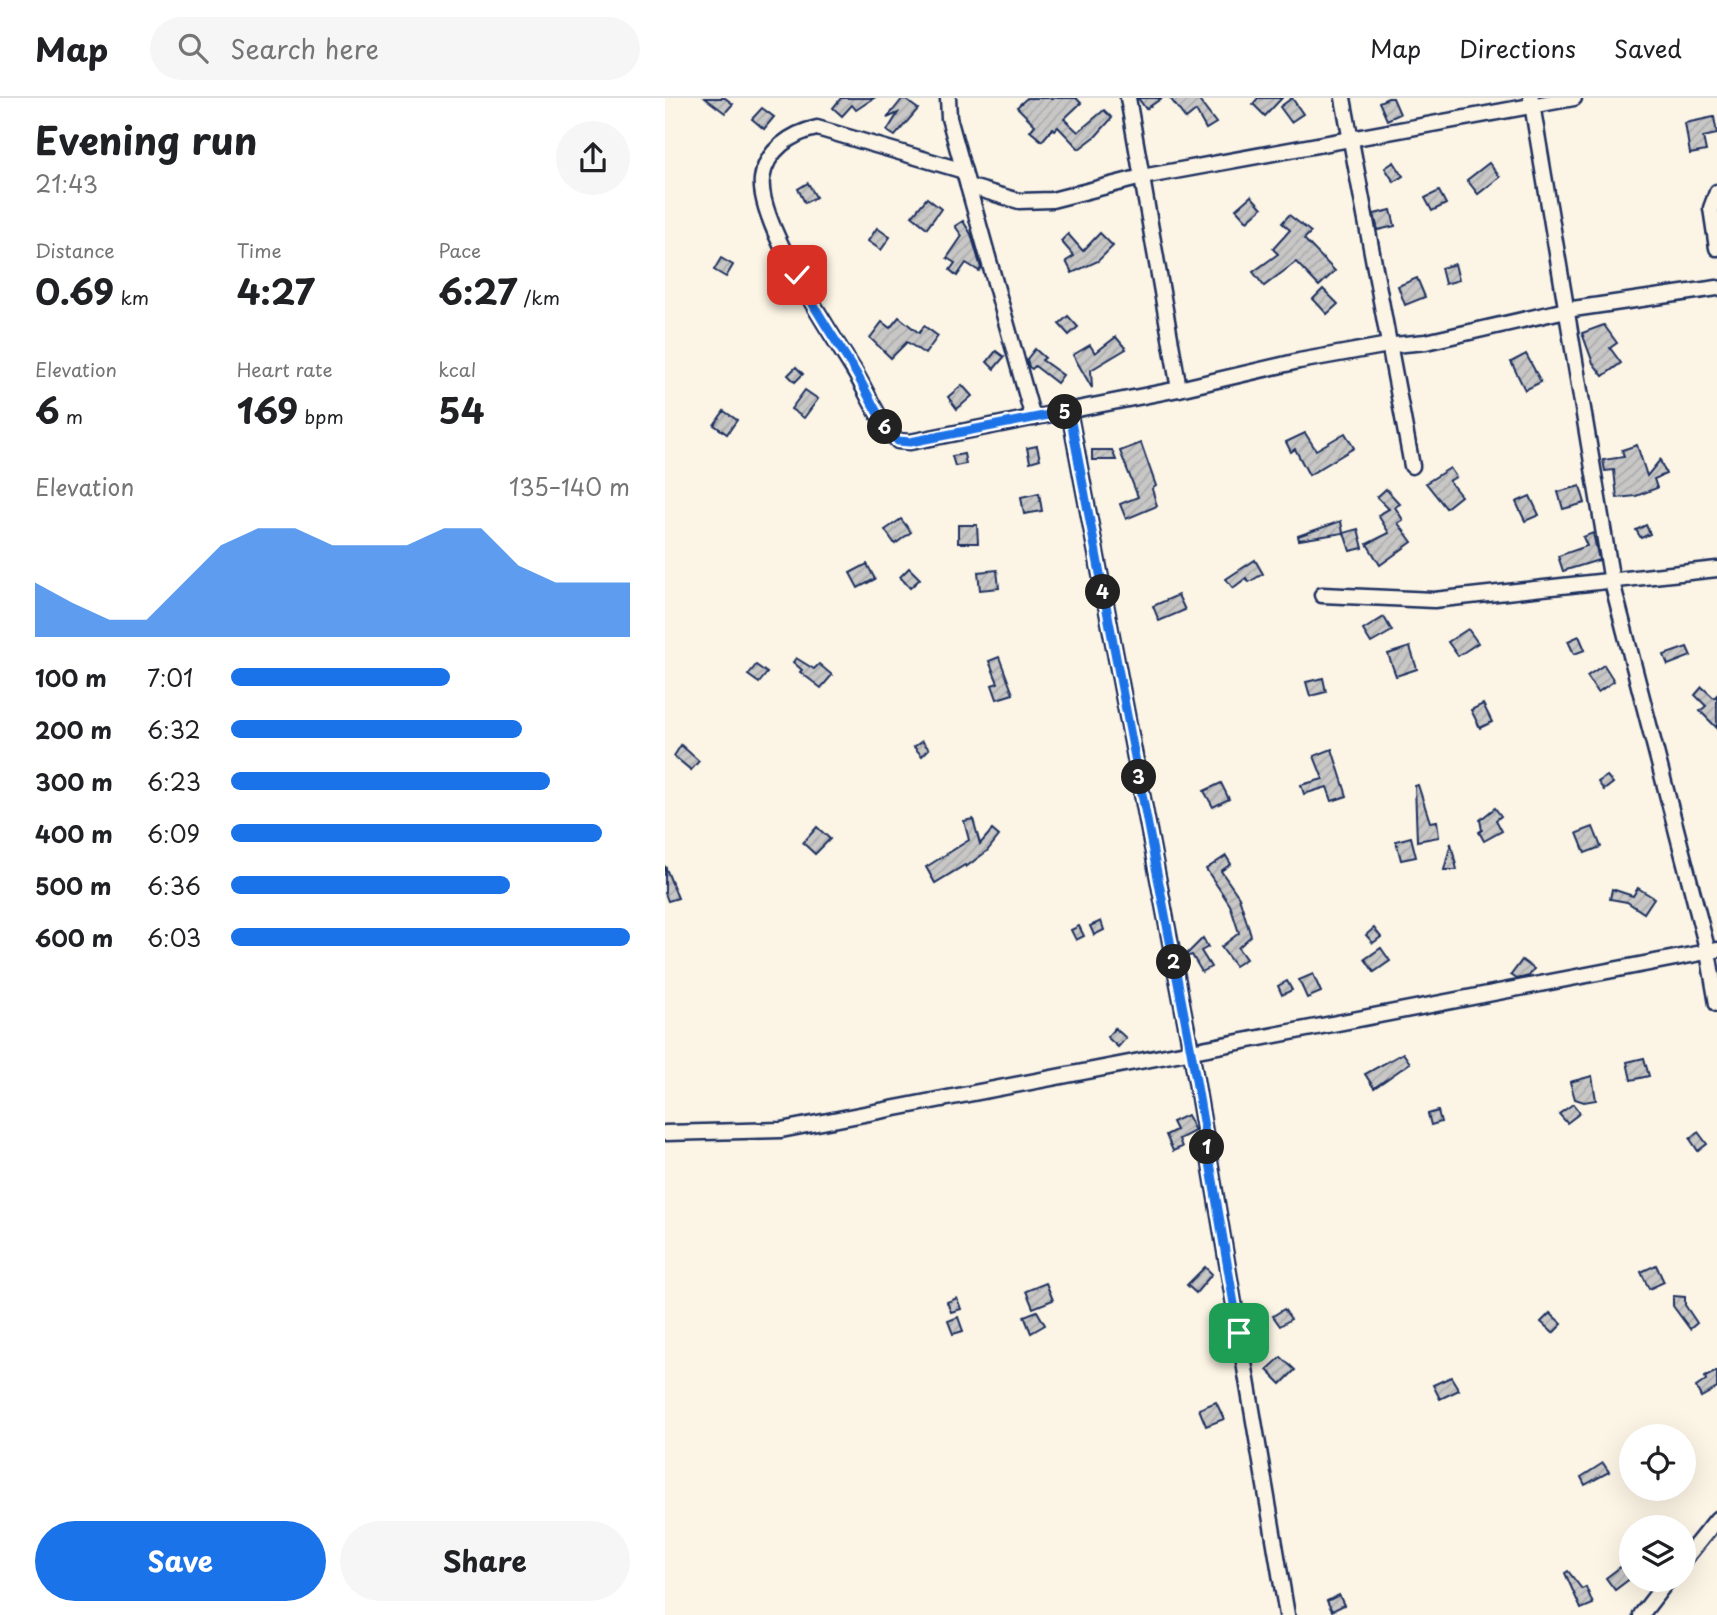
<!DOCTYPE html>
<meta charset="utf-8">
<style>
body{margin:0;font-family:"Playpen Sans",sans-serif;background:#f6f6f6;color:#202124;height:100vh;display:flex;flex-direction:column;font-size:26px;white-space:nowrap}
*{box-sizing:border-box;margin:0}
p{font-size:23px;color:#757577}
.icon{flex:none;width:38px;height:38px;fill:none;stroke:currentColor;stroke-width:2;stroke-linecap:round;stroke-linejoin:round}
.map{position:relative;flex:1;overflow:hidden}
.side{display:flex;flex-direction:column;background:#fff;width:665px}
.side>*{flex:none}
.fabs{position:absolute;left:954px;top:1326px;display:grid;gap:14px}
.fabs a{display:grid;place-items:center;width:77px;height:77px;border-radius:50%;background:#fff;box-shadow:0 7px 28px #0002;font-size:35px}
.pin{position:absolute;display:grid;place-items:center;width:60px;height:60px;color:#fff;margin:-30px;border-radius:14px;box-shadow:0 4px 10px #0006}
.km{position:absolute;width:35px;height:35px;margin:-18px;border-radius:50%;background:#222;color:#fff;font-size:19px;line-height:35px;text-align:center}
.round{display:grid;place-items:center;flex:none;width:74px;height:74px;border-radius:37px;background:#f6f6f6}
.head{display:flex;align-items:center;justify-content:space-between;height:119px;padding:0 35px}
h1{font-size:38px;font-weight:700;line-height:52px}
.stats{display:grid;grid-template-columns:repeat(3,1fr);gap:10px;height:119px;padding:7px 35px}
.stats div{display:grid;align-content:center}
.stats b{font-size:35px;font-weight:700}
.stats small{font-size:19px;font-weight:400}
.stats p{font-size:19px}
.chart{height:196px;padding:14px 35px}
.chart p{display:flex;justify-content:space-between}
.chart svg{width:100%;height:126px;margin-top:7px;fill:#1a73e8;opacity:.7}
.action{display:flex;gap:14px;margin-top:auto;padding:14px 35px}
.action a{flex:1;height:80px;border-radius:42px;background:#1a73e8;color:#fff;font-size:28px;font-weight:700;line-height:80px;text-align:center}
.action a+a{background:#f6f6f6;color:#202124}
ul{padding:0 35px;list-style:none;font-size:23px}
li{display:grid;grid-template-columns:112px 84px 1fr;align-items:center;height:52px}
li i{height:18px;border-radius:9px;background:#1a73e8}
header{display:flex;align-items:center;gap:42px;box-sizing:border-box;height:98px;padding:0 35px;background:#fff;border-bottom:2px solid #e0e0e0}
header strong{font-size:33px}
nav{display:flex;gap:38px;margin-inline-start:auto;font-size:24px}
.search{width:490px;height:63px;background:#f6f6f6;display:flex;align-items:center;gap:18px;box-sizing:border-box;padding:0 24px;border-radius:38px;color:#757577;font-size:26px}
main{display:flex;flex:1;min-height:0}
.map>svg:first-child{display:block}
.building{fill:url(#building-hatch);stroke:#1b2f5e;stroke-width:2}
.lines{fill:none;stroke-linecap:round;stroke-linejoin:round}
.street-casing{stroke:#1b2f5e;stroke-width:19}
.street{stroke:#fcf5e5;stroke-width:14}
.route-casing{stroke:#fff;stroke-width:14}
.route{stroke:#1a73e8;stroke-width:9}
</style>
<header>
<strong>Map</strong>
<div class="search"><svg class="icon" aria-label="search" viewBox="0 0 24 24"><circle cx="10" cy="10" r="6"/><path d="M15 15l6 6"/></svg>Search here</div>
<nav><a>Map</a><a>Directions</a><a>Saved</a></nav>
</header>
<main>
<section class="side">
<div class="head"><div><h1>Evening run</h1><p>21:43</p></div><a class="round"><svg class="icon" aria-label="share" viewBox="0 0 24 24"><path d="M12 15V3M7 8l5-5 5 5M5 13v7h14v-7"/></svg></a></div>
<div class="stats">
<div><p>Distance</p><b>0.69<small> km</small></b></div>
<div><p>Time</p><b>4:27</b></div>
<div><p>Pace</p><b>6:27<small> /km</small></b></div>
</div>
<div class="stats">
<div><p>Elevation</p><b>6<small> m</small></b></div>
<div><p>Heart rate</p><b>169<small> bpm</small></b></div>
<div><p>kcal</p><b>54</b></div>
</div>
<div class="chart"><p><span>Elevation</span>135–140 m</p>
<svg viewBox="0 0 160 44" preserveAspectRatio="none"><path d="M0 44V25L10 32L20 38L30 38L40 25L50 12L60 6L70 6L80 12L90 12L100 12L110 6L120 6L130 19L140 25L150 25L160 25V44z"/></svg>
</div>
<ul>
<li><b>100 m</b>7:01<i style="width:55%"></i></li>
<li><b>200 m</b>6:32<i style="width:73%"></i></li>
<li><b>300 m</b>6:23<i style="width:80%"></i></li>
<li><b>400 m</b>6:09<i style="width:93%"></i></li>
<li><b>500 m</b>6:36<i style="width:70%"></i></li>
<li><b>600 m</b>6:03<i style="width:100%"></i></li>
</ul>
<div class="action"><a>Save</a><a>Share</a></div>
</section>
<div class="map">
<svg width="1052" height="1517" viewBox="0 0 1052 1517">
<defs>
<pattern id="building-hatch" width="6" height="6" patternUnits="userSpaceOnUse" patternTransform="scale(1.75)"><rect width="6" height="6" fill="#c8c7c6"/><path d="M-1 1l2-2M0 6l6-6M5 7l2-2" fill="none" stroke="#ababac"/></pattern>
</defs>
<rect width="100%" height="100%" fill="#fcf5e5"/>
<filter id="ink" filterUnits="userSpaceOnUse"><feTurbulence type="fractalNoise" baseFrequency=".0143" numOctaves="2"/><feDisplacementMap in="SourceGraphic" scale="14" xChannelSelector="R" yChannelSelector="G"/><feConvolveMatrix kernelMatrix="1 2 1 2 8 2 1 2 1" color-interpolation-filters="sRGB"/></filter>
<g filter="url(#ink)">
<g class="building">
<path d="M40,0H60L68,6L60,15Z"/>
<path d="M176,0H209L191,12L187,7L177,18L168,10Z"/>
<path d="M238,0L253,11L230,38L222,33L233,15L222,20Z"/>
<path d="M362,0H411L416,5L399,21L413,34L439,12L447,20L431,38L414,51L393,29L390,32L388,30L377,43L365,33L370,27L352,9Z"/>
<path d="M473,0H497L481,11Z"/>
<path d="M505,0H532L551,25L541,31L531,13L521,21Z"/>
<path d="M593,0H617L600,18L588,6Z"/>
<path d="M627,0L638,16L626,24L615,9Z"/>
<path d="M723,0H728L735,16L722,22L714,4Z"/>
<path d="M97,10L109,19L99,31L87,21Z"/>
<path d="M1049,19L1052,36L1038,39L1041,53L1025,56L1020,25Z"/>
<path d="M729,64L738,78L729,84L720,70Z"/>
<path d="M824,65L835,79L813,96L802,82Z"/>
<path d="M143,85L151,99L140,105L133,91Z"/>
<path d="M774,93L781,106L767,113L760,100Z"/>
<path d="M586,98L597,110L582,123L571,111Z"/>
<path d="M262,100L276,111L262,130L247,118Z"/>
<path d="M726,112L730,128L713,132L709,116Z"/>
<path d="M624,117L646,134L639,141L670,173L654,188L631,164L599,188L588,174L613,156L608,151L625,132L617,125Z"/>
<path d="M298,123L306,136L316,170L314,173L301,165L292,178L285,172L290,165L282,160L297,138L290,128Z"/>
<path d="M212,130L225,139L216,152L203,143Z"/>
<path d="M435,135L448,148L433,163L407,175L401,163L409,158L396,143L403,136L418,153Z"/>
<path d="M56,160L68,167L61,179L49,172Z"/>
<path d="M790,166L794,182L780,186L776,170Z"/>
<path d="M752,180L760,199L740,207L733,188Z"/>
<path d="M658,191L673,206L662,216L648,201Z"/>
<path d="M403,218L413,229L404,237L394,226Z"/>
<path d="M234,219L254,235L259,228L273,238L260,256L242,244L226,260L205,240L217,224L225,230Z"/>
<path d="M939,227L952,245L945,250L956,265L938,278L928,265L917,235Z"/>
<path d="M451,239L461,251L426,272L427,290L408,257L425,247L430,255Z"/>
<path d="M370,251L380,260L377,262L398,277L392,285L370,268L367,271L364,269L362,261Z"/>
<path d="M331,253L339,259L329,271L322,264Z"/>
<path d="M861,256L876,284L860,292L846,264Z"/>
<path d="M131,269L138,276L130,284L123,277Z"/>
<path d="M297,287L307,298L292,311L283,299Z"/>
<path d="M140,292L153,301L139,320L126,311Z"/>
<path d="M59,313L72,322L62,336L49,327Z"/>
<path d="M640,335L651,352L680,335L689,350L644,377L630,351L626,354L621,344Z"/>
<path d="M476,345L491,388L487,391L492,408L461,421L455,406L473,399L455,353Z"/>
<path d="M972,347L982,378L995,362L1001,376L989,381L992,390L971,398L952,400L949,372L940,373L938,362L959,359L957,352Z"/>
<path d="M372,348L375,361L365,364L362,350Z"/>
<path d="M427,352H447L451,362H427Z"/>
<path d="M299,356L301,366L290,368L287,358Z"/>
<path d="M785,370L791,379L784,383L796,398L781,410L761,385Z"/>
<path d="M915,388L920,405L898,411L893,394Z"/>
<path d="M721,391L735,406L730,409L738,422L733,425L747,444L715,467L702,446L724,435L713,417L724,411L712,399Z"/>
<path d="M374,395L377,413L359,416L356,399Z"/>
<path d="M865,398L874,417L860,423L851,404Z"/>
<path d="M236,421L246,434L230,446L220,432Z"/>
<path d="M676,423L678,435L634,442L633,438Z"/>
<path d="M293,427H312L313,445H293Z"/>
<path d="M981,427L985,436L976,440L971,432Z"/>
<path d="M693,431L698,450L685,453L679,435Z"/>
<path d="M928,435L934,462L898,473L893,458L922,448L918,439Z"/>
<path d="M590,462L598,476L584,484L581,480L568,490L561,481Z"/>
<path d="M202,466L210,481L193,490L185,475Z"/>
<path d="M244,470L255,481L245,490L235,479Z"/>
<path d="M332,472L334,490L315,492L313,474Z"/>
<path d="M513,497L520,512L494,523L488,508Z"/>
<path d="M719,519L727,533L706,545L698,532Z"/>
<path d="M803,531L813,545L793,558L783,544Z"/>
<path d="M914,538L920,552L909,556L903,543Z"/>
<path d="M745,549L752,571L731,578L723,556Z"/>
<path d="M1022,549L1026,558L1003,567L999,557Z"/>
<path d="M334,559L348,596L332,601L327,587L333,585L324,563Z"/>
<path d="M131,560L149,571L154,566L167,577L156,590L135,574L137,572L128,564Z"/>
<path d="M91,567L102,575L94,585L83,577Z"/>
<path d="M939,567L949,583L933,594L922,578Z"/>
<path d="M658,580L661,594L645,598L641,584Z"/>
<path d="M1037,589L1049,600L1052,597V630L1035,613L1041,608L1030,597Z"/>
<path d="M818,606L827,624L815,630L806,612Z"/>
<path d="M257,643L264,651L257,658L249,649Z"/>
<path d="M16,647L34,663L26,672L9,658Z"/>
<path d="M667,651L682,698L667,703L662,689L639,696L636,687L658,681L649,658Z"/>
<path d="M942,678L948,685L939,692L933,684Z"/>
<path d="M556,685L564,701L548,709L539,693Z"/>
<path d="M753,687L765,724L772,723L774,739L752,743L750,688Z"/>
<path d="M830,710L836,718L831,722L837,733L819,743L814,734L817,732L815,722Z"/>
<path d="M308,721L315,746L327,732L334,738L322,753L301,769L300,767L270,785L261,769L304,742L299,723Z"/>
<path d="M152,729L165,741L150,756L138,745Z"/>
<path d="M928,729L936,749L920,755L912,735Z"/>
<path d="M746,739L751,759L736,762L731,743Z"/>
<path d="M786,745L792,772H779Z"/>
<path d="M561,758L566,766L556,773L574,799L586,838L573,850L581,861L570,868L556,849L574,835L565,807L541,771Z"/>
<path d="M0,768L13,800L3,803L0,795Z"/>
<path d="M973,790L989,800L979,815L962,804L945,801L947,791L968,798Z"/>
<path d="M436,823L439,832L429,837L425,828Z"/>
<path d="M414,828L419,838L411,842L406,832Z"/>
<path d="M709,830L716,839L708,845L701,837Z"/>
<path d="M538,840L543,849L536,853L546,869L537,874L527,857L518,860Z"/>
<path d="M716,850L725,863L709,874L700,861Z"/>
<path d="M857,862L869,871L864,878L852,881L846,877Z"/>
<path d="M648,876L656,894L642,900L634,882Z"/>
<path d="M622,883L627,892L617,897L613,888Z"/>
<path d="M450,930L461,940L453,949L442,939Z"/>
<path d="M738,955L745,965L709,990L700,976Z"/>
<path d="M979,960L984,978L966,982L962,964Z"/>
<path d="M927,978L931,1002L919,1004L910,1001L905,984Z"/>
<path d="M908,1006L915,1015L902,1025L894,1016Z"/>
<path d="M773,1013L776,1024L766,1027L763,1016Z"/>
<path d="M522,1017L530,1033L514,1041L517,1049L508,1053L501,1037L511,1032L507,1024Z"/>
<path d="M1033,1034L1042,1046L1033,1053L1025,1041Z"/>
<path d="M991,1167L999,1184L984,1191L976,1174Z"/>
<path d="M540,1169L547,1176L531,1195L522,1187Z"/>
<path d="M381,1185L388,1202L368,1210L361,1193Z"/>
<path d="M1008,1198L1020,1199V1207L1032,1225L1025,1231L1008,1208Z"/>
<path d="M292,1200L296,1211L286,1214L282,1204Z"/>
<path d="M619,1211L626,1221L615,1228L608,1218Z"/>
<path d="M372,1213L380,1227L366,1235L359,1218Z"/>
<path d="M885,1215L897,1226L888,1235L876,1224Z"/>
<path d="M293,1219L298,1233L288,1236L283,1223Z"/>
<path d="M616,1259L630,1272L616,1286L602,1272Z"/>
<path d="M1052,1273V1290L1036,1299L1031,1289L1041,1282L1040,1279Z"/>
<path d="M786,1279L794,1292L775,1301L768,1287Z"/>
<path d="M551,1304L559,1321L541,1328L534,1311Z"/>
<path d="M938,1365L944,1374L920,1387L916,1379Z"/>
<path d="M958,1467L966,1480L950,1492L941,1480Z"/>
<path d="M903,1473L917,1491L921,1489L928,1506L916,1511L900,1475Z"/>
<path d="M674,1497L679,1507L667,1513L662,1503Z"/>
</g>
<g class="lines">
<g class="street-casing">
<g id="street">
<path d="M283,0L284,20L368,320"/>
<path d="M463,0L514,291"/>
<path d="M678,0L747,368"/>
<path d="M866,0L947,484L1043,854L1052,906"/>
<path d="M299,73L152,30C127,35 101,52 97,81C92,123 162,229 185,266C202,292 211,321 233,343L245,344L514,291L634,263L718,248L761,244L901,212L1052,190"/>
<path d="M303,88L354,103L387,102L477,79L909,0"/>
<path d="M1052,94L1046,110L1052,150"/>
<path d="M404,313L526,953L622,1517"/>
<path d="M657,497L769,502L1052,471"/>
<path d="M0,1035L116,1032L1052,852"/>
<path d="M1018,1463L1052,1421"/>
<path d="M976,1517L1003,1482"/>
</g>
</g>
<use href="#street" class="street"/>
</g>
</g>
<g class="lines" filter="url(#ink)">
<g class="route-casing">
<path id="route" d="M132,177C148,209 166,236 185,265C202,291 211,321 233,343L245,344L404,313L526,953L574,1235"/>
</g>
<use href="#route" class="route"/>
</g>
</svg>
<div class="fabs">
<a><svg class="icon" aria-label="locate" viewBox="0 0 24 24"><circle cx="12" cy="12" r="6"/><path d="M12 2v4M12 18v4M2 12h4M18 12h4"/></svg></a>
<a><svg class="icon" aria-label="layers" viewBox="0 0 24 24"><path d="M12 4l9 5-9 5-9-5zM3 14l9 5 9-5"/></svg></a>
</div>
<div class="pin" style="left:574px;top:1235px;background:#1e9e55"><svg class="icon" aria-label="arrive" viewBox="0 0 24 24"><path d="M6 21V4h12l-3 4 3 4H6"/></svg></div>
<div class="pin" style="left:132px;top:177px;background:#d93025"><svg class="icon" aria-label="check" viewBox="0 0 24 24"><path d="M5 12l5 5 9-10"/></svg></div>
<b class="km" style="left:542px;top:1049px">1</b>
<b class="km" style="left:509px;top:864px">2</b>
<b class="km" style="left:474px;top:679px">3</b>
<b class="km" style="left:438px;top:494px">4</b>
<b class="km" style="left:400px;top:314px">5</b>
<b class="km" style="left:220px;top:329px">6</b>
</div>
</main>
